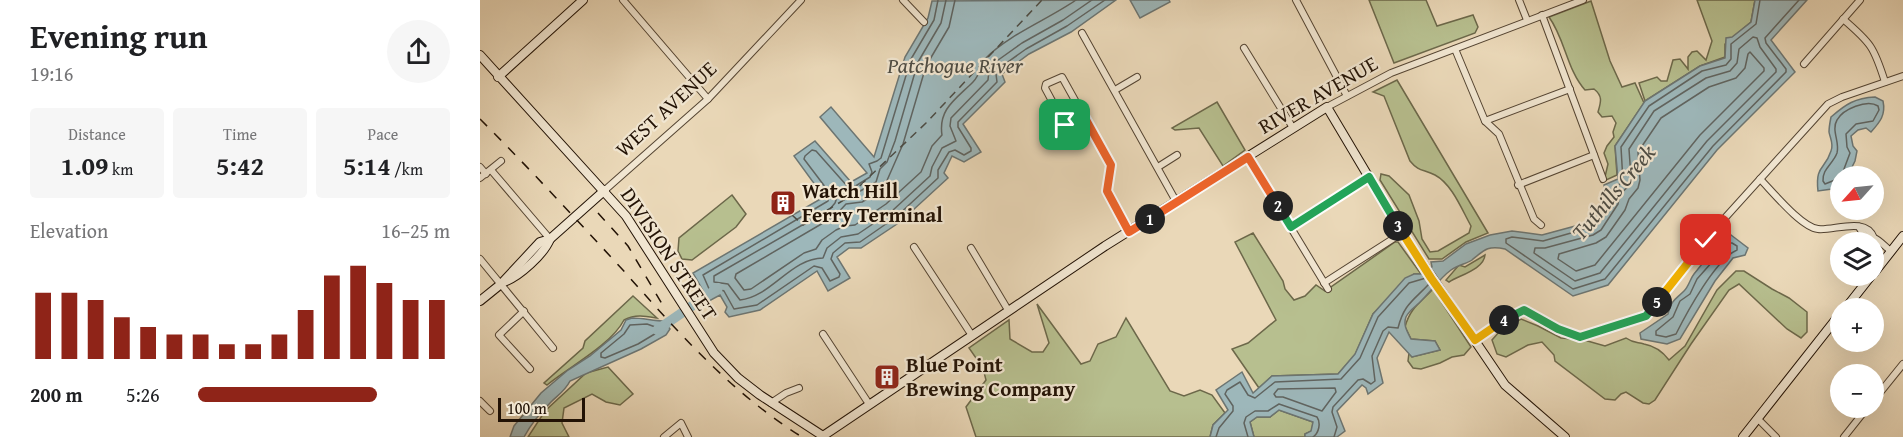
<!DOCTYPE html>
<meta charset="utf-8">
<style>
body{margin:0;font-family:"Gentium Book Plus",serif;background:#f6f6f6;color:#202124;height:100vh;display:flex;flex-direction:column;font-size:22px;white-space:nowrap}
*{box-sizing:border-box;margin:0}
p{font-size:20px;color:#757577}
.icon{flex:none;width:33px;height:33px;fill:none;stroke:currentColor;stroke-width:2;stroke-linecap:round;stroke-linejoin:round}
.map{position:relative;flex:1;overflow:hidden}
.details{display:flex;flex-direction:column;background:#fff;width:480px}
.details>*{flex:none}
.needle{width:39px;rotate:243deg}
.buttons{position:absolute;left:1350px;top:166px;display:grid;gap:12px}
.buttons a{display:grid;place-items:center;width:54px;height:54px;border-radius:50%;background:#fff;box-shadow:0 6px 24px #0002;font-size:30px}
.scale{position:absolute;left:18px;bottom:15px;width:87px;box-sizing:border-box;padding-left:6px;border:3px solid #221205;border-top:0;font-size:16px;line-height:21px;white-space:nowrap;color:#221205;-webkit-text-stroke:4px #f1e6d1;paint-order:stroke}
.pin{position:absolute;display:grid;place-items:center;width:51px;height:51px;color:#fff;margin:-26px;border-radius:12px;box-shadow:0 3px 9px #0006}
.km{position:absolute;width:30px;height:30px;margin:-15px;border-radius:50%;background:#222;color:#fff;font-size:16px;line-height:30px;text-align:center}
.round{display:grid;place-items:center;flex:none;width:63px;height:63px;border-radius:32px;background:#f6f6f6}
.summary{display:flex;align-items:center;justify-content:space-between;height:102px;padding:0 30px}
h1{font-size:33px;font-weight:700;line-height:45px}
.stats{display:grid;grid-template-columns:repeat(3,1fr);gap:9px;height:102px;padding:6px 30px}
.stats div{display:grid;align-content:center;border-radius:6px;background:#f6f6f6;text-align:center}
.stats b{font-size:26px;font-weight:700}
.stats small{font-size:16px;font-weight:400}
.stats p{font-size:16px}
.chart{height:168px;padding:12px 30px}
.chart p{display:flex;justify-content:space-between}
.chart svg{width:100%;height:108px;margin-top:6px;stroke:#8f2418;stroke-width:6}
ul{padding:0 30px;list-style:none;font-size:20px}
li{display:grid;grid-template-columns:96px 72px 1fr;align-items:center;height:45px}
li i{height:15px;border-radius:8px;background:#8f2418}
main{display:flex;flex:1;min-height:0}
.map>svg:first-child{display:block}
.green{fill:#b7bf8f;stroke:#6c684a;stroke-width:1.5}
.water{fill:#9db7ba;stroke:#6c7572;stroke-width:1.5}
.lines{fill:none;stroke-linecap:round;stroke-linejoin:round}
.shore{stroke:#606460;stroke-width:1.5}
.river{stroke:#9db7ba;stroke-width:10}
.ferry{stroke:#4d4c44;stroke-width:1.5;stroke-dasharray:8 6;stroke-linecap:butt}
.street-casing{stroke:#544432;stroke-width:8}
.secondary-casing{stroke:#221205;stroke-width:10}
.street{stroke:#f1e6d1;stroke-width:6}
.secondary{stroke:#f1e6d1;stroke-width:8}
.rail{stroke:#221205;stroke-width:1.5;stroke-dasharray:10 10;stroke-linecap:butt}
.split-1-casing{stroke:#fff;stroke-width:12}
.split-2-casing{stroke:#fff;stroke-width:12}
.split-3-casing{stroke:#fff;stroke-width:12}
.split-4-casing{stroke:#fff;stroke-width:12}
.split-5-casing{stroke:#fff;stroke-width:12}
.split-6-casing{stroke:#fff;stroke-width:12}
.split-1{stroke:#f0652b;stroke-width:8}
.split-2{stroke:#f0652b;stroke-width:8}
.split-3{stroke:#22a559;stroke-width:8}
.split-4{stroke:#f5b400;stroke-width:8}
.split-5{stroke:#22a559;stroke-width:8}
.split-6{stroke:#f5b400;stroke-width:8}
.labels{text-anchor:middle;stroke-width:4.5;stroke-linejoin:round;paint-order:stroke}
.street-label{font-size:21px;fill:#221205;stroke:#f1e6d1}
.poi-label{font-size:21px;font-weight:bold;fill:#221205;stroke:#f1e6d1;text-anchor:start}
.water-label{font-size:22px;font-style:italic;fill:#4d4c44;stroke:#f1e6d1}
</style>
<main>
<section class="details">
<div class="summary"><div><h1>Evening run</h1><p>19:16</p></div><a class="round"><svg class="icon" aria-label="share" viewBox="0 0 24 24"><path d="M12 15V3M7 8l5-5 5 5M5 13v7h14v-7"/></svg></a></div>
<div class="stats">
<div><p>Distance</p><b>1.09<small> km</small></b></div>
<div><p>Time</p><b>5:42</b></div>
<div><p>Pace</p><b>5:14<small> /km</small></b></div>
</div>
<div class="chart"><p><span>Elevation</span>16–25 m</p>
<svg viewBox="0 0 160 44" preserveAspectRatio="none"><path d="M5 44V17M15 44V17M25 44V20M35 44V27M45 44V31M55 44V34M65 44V34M75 44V38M85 44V38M95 44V34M105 44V24M115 44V10M125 44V6M135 44V13M145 44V20M155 44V20"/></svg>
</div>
<ul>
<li><b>200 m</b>5:26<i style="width:71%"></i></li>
</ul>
</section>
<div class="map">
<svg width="1423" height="437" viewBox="0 0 1423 437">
<rect width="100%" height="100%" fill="#ead8b8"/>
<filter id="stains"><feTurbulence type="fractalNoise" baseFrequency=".00333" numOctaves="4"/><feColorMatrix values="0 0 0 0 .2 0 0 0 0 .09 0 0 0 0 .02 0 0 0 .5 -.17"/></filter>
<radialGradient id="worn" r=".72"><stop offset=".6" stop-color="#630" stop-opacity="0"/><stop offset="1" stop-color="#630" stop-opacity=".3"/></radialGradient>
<g class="green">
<path d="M889,0H946L957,26L993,15L998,27L995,33L914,63Z"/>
<path d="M1217,0H1275L1271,22L1245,44V57L1220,66L1165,101L1159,83L1177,77L1181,81H1187L1193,60L1200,59L1208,69V57L1212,52L1217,51L1226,60L1232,41Z"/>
<path d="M1111,1L1130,61L1142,87L1155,83L1164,103L1135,146L1137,175L1124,181L1128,164L1124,153L1127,146L1134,137L1133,132L1136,123L1132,116L1122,117L1118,112C1121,102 1123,96 1114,89L1105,90C1087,70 1085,39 1069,17Z"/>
<path d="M917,80L1008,233L986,242L962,259H949L900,180L901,174L909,176L929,195L939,221L942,239L950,252L958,251L989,233L991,226C982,210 972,184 955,175C943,169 939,172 930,161L904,96L893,92Z"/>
<path d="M737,102L765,150L743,166L719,128L695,130L692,128Z"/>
<path d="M252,195L266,214L256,227L212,260L202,259L198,251L199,238Z"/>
<path d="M773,233L803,281L805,289L814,300L825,296L836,285L845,291L915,242H918L941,274H934L893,314L875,355L858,374L792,376L779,388L752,349L768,343L796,320L755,242Z"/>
<path d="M1005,255C1004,269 980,275 969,282L966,280L979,265L985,267Z"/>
<path d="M1256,271H1264L1292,289L1309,298L1327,312V332L1321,338L1307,329L1259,284L1249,290L1211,344L1175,400L1169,404L1163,403L1146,392L1141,394L1135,400L1125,399L1075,361L1074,355L1062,342L1048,345L1026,357L1017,354L1012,340L1019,332L1041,319L1058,326L1081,338L1104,340L1125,346L1146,338C1153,343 1156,342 1164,344C1175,346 1183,352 1189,360L1205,346L1237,290Z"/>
<path d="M953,289L991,347L984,355L972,357L960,363L941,369L933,368L928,361L929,353L932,357L960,350L955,341L931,339L925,327C930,308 940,303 953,289Z"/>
<path d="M153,296L177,318C165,316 156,314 144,320C131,345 89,367 67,385L64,383L103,348L105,341Z"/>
<path d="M557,304L601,364L610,361L618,344L636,337L646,318L690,391L704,396L720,390L732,395L745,413L733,425L730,437H496L486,407L506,380L503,368L489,348L529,320L530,339L552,352H563L569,343Z"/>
<path d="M128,367L153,394L140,405L126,402L112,394L84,408L82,423L89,437H48L65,411L106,373Z"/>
<path d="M799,410L833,422L832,431L825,434V437H774L770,422L777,417H790Z"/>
</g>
<g class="water">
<path d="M636,0L591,32L549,54L522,74L525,82L483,124L501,152L484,162L472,156L464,173L468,178L420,222L381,248H369L357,257L370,278L348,291L337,271L280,310L249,317L245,312L247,307L240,295L229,301L213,273L344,197L314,156L335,141L371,182L387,173L340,117L351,107L394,157L425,57L448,18L452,1Z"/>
<path d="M650,0H689L690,2L660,18Z"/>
<path d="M1275,0H1327L1291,40L1315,72L1237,150L1128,285L1093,296L1025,249C1008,245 1004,250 992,260C986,264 978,265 971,270C960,278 952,290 942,300C937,306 930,309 926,317C923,325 927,331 931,339L955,341L960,350L932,357L909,332L897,358L903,383L888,394L886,388L882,385L857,411L865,431L857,437H825V434L831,431L833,422L799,410L790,417H777L770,422L774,437H730L733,425L748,410L736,390L762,372L773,393L792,376L858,374L875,354L893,314L925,278L934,274H941L952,267L951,262L963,261L986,244L1010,235L1032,231L1062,235L1110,222L1126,198L1124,185L1138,179L1135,146L1165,101L1220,66L1245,58L1246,38L1252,37L1271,22Z"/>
<path d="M1395,97L1403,101C1406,115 1400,122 1391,132L1386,128L1378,130L1371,136L1373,146L1377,151L1375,161L1367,177H1360V183L1352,189L1338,191C1335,165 1345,170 1351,151C1354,144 1350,138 1349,132C1349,127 1350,122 1351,117C1366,104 1375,98 1395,97Z"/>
<path d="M1251,235L1268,248L1265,255L1253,258L1235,281L1200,339L1187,344L1161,339L1160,333L1188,314C1192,299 1195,300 1204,291C1209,286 1210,279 1214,274C1224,261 1235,249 1246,238Z"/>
<path d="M152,318C164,318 173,321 185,321L190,329L186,335L161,349L90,381C85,391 78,395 71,402C60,413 51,424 44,437H30L34,426L61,393L88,370L110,356L141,330L146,320Z"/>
</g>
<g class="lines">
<g class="shore">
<path d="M458,0L454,20L431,59L401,158L397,161L389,164L392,172L390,177L374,187H368L336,151L332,150L325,156L324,159L349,192L348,201L223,275L230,291L239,289L244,291L254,309L277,305L334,266L342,268L350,281L359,277L360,274L351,259L353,253L365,243L380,242L416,217L458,178V170L469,152L475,150L484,155L491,151V148L478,127V122L517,82L516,74L518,69L546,49L587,26L625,0"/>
<path d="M466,0L461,23L438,62L415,141L407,162L400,169L396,182L375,194L359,192L355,203L350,209L234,276V282L248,284L260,300C291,297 311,258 343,258L347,248L361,237L378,234L412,211L450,176L452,167L462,148L476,141L470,126L471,118L508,80L509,70L514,63L542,43L583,20L612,0"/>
<path d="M475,0L469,27L446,66L423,144L405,185L399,192L382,202L366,204L355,216L256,274L255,278L264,290L271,289L324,253L336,249L342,240L356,230L365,226L375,225L406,204L441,172L452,146L462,135C458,109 476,99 493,82C501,74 499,66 506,58C528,35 569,19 596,0"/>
<path d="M1280,0L1276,24L1251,44V59L1246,65L1222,71L1169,106L1141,147L1143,182L1132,189L1131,201L1112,227L1063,241L1032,237L1026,239V243L1093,289L1125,279L1233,146L1306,72V69L1286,43L1285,38L1319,0"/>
<path d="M1273,37L1277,38L1280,47L1296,69V72L1227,141L1120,273L1095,281L1054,253L1055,248H1065L1113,235L1121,230L1138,204L1140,194L1150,185L1151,178L1149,149L1174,111L1226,78L1250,71L1257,63L1259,49Z"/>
<path d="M1270,52L1284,68V71L1220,135L1115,265L1096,271L1078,259L1079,254L1116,243L1126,237L1145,210L1149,199L1158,188L1160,180L1158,152L1181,118L1229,87L1256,78L1265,68L1268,54Z"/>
<path d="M1360,178L1345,184L1343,181C1342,169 1353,164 1357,153C1360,142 1351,130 1357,120C1363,109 1387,99 1398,106L1399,110L1393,121L1376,124L1366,134L1367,147L1370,153L1361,177"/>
<path d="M1252,243L1257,246V250C1236,259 1207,312 1196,334L1186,337L1176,335V331L1193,317L1200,301L1210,294L1217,279L1249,243Z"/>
<path d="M167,324L178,328V332L158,344L125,358L121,357V353L144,334L150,325Z"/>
<path d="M855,388L856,392L842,411L803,397H796L794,394L798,389Z"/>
<path d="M736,437L739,428L753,411V406L745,394L747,390L760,382L768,395L775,398L795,382L861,379L880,358L898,317L929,283L946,278"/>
<path d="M768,437L764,423L766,417L775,411H788L799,404L837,417C841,423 839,433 833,437"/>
<path d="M854,437L857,427L852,412L853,407L878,380L883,379L891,384L895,381L892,356L903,331L908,327L918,328C924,304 933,301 949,284"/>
</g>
<path class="river" d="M177,330L238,288"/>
<path class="ferry" d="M312,215L323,225L367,198L446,123L562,0"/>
<g class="street-casing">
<g id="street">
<path d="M143,0L228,99"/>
<path d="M423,0L444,22"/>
<path d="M816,0L867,96"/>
<path d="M1039,0L1047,20"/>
<path d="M1062,15L1123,179"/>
<path d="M1363,19C1391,43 1394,47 1405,82"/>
<path d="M602,33L697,203"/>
<path d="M764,48L813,128"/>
<path d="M975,49L1005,121L1019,134L1054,219L1061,225"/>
<path d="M1324,64L1380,0"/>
<path d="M635,90L657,77"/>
<path d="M847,107L911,73L1103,0"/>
<path d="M605,118L588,126L585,125L565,88L566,84L582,77L631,165L627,191L649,232"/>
<path d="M1005,121L1090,89"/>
<path d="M768,157L848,289"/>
<path d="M0,167L6,174"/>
<path d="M678,167L697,155"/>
<path d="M11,170L70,239"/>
<path d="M0,178L21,161"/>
<path d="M1280,179C1292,191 1321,227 1338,229C1354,231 1386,216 1394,238"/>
<path d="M1038,185L1114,155"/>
<path d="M125,190L228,99L321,0"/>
<path d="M811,227L889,177"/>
<path d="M1379,227C1384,237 1386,235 1394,238C1400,240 1406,248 1411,251"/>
<path d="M434,247L491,334"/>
<path d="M491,248L528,310"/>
<path d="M0,259L73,348"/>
<path d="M844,283L922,233"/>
<path d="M44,311L19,335L50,369"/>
<path d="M343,334L389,404"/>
<path d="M995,340L1033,314L1044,310L1078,329L1099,337L1166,316L1225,240L1348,104L1362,97L1423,76"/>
<path d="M1394,400L1423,364"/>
<path d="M0,401L10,411"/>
<path d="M291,403L306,393L319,388"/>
<path d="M1278,419L1296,437"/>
<path d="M184,437L201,423L208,437"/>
<path d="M1364,437L1387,408"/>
</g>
</g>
<g class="secondary-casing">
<g id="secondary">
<path d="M0,55L146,216L234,353L258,378L280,395L343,436L625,246L847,107L922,233L1025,385L1085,437"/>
<path d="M18,77L103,0"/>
<path d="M1394,273L1423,236"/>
<path d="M24,282C40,276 64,254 70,239"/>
<path d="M0,301L21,284L60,242L70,239L125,190"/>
<path d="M1365,309L1391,276"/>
<path d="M1263,437L1360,314"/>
</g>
</g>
<use href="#street" class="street"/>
<use href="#secondary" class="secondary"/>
<g class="rail">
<path d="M0,119C49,168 95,218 142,269C198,332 250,392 322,437"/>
<path d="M118,213L148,246L185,309"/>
</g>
</g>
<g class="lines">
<g class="split-1-casing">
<path id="split-1" d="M585,125L588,126L605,118L631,165L627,191L649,232L670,219"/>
</g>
<g class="split-2-casing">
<path id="split-2" d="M670,219L768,157L798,206"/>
</g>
<g class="split-3-casing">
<path id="split-3" d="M798,206L811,227L889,177L918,226"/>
</g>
<g class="split-4-casing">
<path id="split-4" d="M918,226L951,278L995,340L1024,320"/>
</g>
<g class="split-5-casing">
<path id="split-5" d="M1024,320L1044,310L1078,329L1100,337L1166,316L1177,302"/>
</g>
<g class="split-6-casing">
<path id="split-6" d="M1177,302L1226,240"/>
</g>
<use href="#split-1" class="split-1"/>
<use href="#split-2" class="split-2"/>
<use href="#split-3" class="split-3"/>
<use href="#split-4" class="split-4"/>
<use href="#split-5" class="split-5"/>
<use href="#split-6" class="split-6"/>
</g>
<defs>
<g id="building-square" transform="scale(1.35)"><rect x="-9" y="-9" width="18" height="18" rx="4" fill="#8f2418" stroke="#f1e6d1"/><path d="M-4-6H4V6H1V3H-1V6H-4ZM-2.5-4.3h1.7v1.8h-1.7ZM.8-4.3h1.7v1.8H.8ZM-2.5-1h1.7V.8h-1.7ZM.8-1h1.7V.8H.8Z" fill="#fff"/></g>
</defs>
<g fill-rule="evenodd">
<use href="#building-square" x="303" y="203"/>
<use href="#building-square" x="407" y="377"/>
</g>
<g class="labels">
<g class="street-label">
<text transform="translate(838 95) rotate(-30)" y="7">RIVER AVENUE</text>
<text transform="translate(186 109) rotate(-43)" y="7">WEST AVENUE</text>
<text transform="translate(189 254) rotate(56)" y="7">DIVISION STREET</text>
</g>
<g class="poi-label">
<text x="322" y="198">Watch Hill<tspan x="322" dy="24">Ferry Terminal</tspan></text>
<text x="426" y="372">Blue Point<tspan x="426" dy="24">Brewing Company</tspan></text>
</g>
<g class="water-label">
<text x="475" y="73">Patchogue River</text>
<text transform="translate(1133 192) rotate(-50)" y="8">Tuthills Creek</text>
</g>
</g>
<rect width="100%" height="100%" filter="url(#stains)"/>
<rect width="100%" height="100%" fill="url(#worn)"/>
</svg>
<div class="buttons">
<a><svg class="needle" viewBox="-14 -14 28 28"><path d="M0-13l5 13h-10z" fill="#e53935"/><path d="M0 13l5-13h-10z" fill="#757577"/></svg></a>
<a><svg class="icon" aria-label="layers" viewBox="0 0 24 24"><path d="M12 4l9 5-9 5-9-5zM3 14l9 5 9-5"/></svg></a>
<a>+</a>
<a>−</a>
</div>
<div class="scale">100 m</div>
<div class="pin" style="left:585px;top:125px;background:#1e9e55"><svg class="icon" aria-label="arrive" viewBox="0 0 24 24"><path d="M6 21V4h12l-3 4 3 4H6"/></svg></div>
<div class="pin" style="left:1226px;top:240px;background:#d93025"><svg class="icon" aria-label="check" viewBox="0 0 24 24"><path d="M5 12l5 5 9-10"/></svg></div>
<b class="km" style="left:670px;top:219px">1</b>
<b class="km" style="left:798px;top:206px">2</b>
<b class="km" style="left:918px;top:226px">3</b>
<b class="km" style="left:1024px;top:320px">4</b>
<b class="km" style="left:1177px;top:302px">5</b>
</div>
</main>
